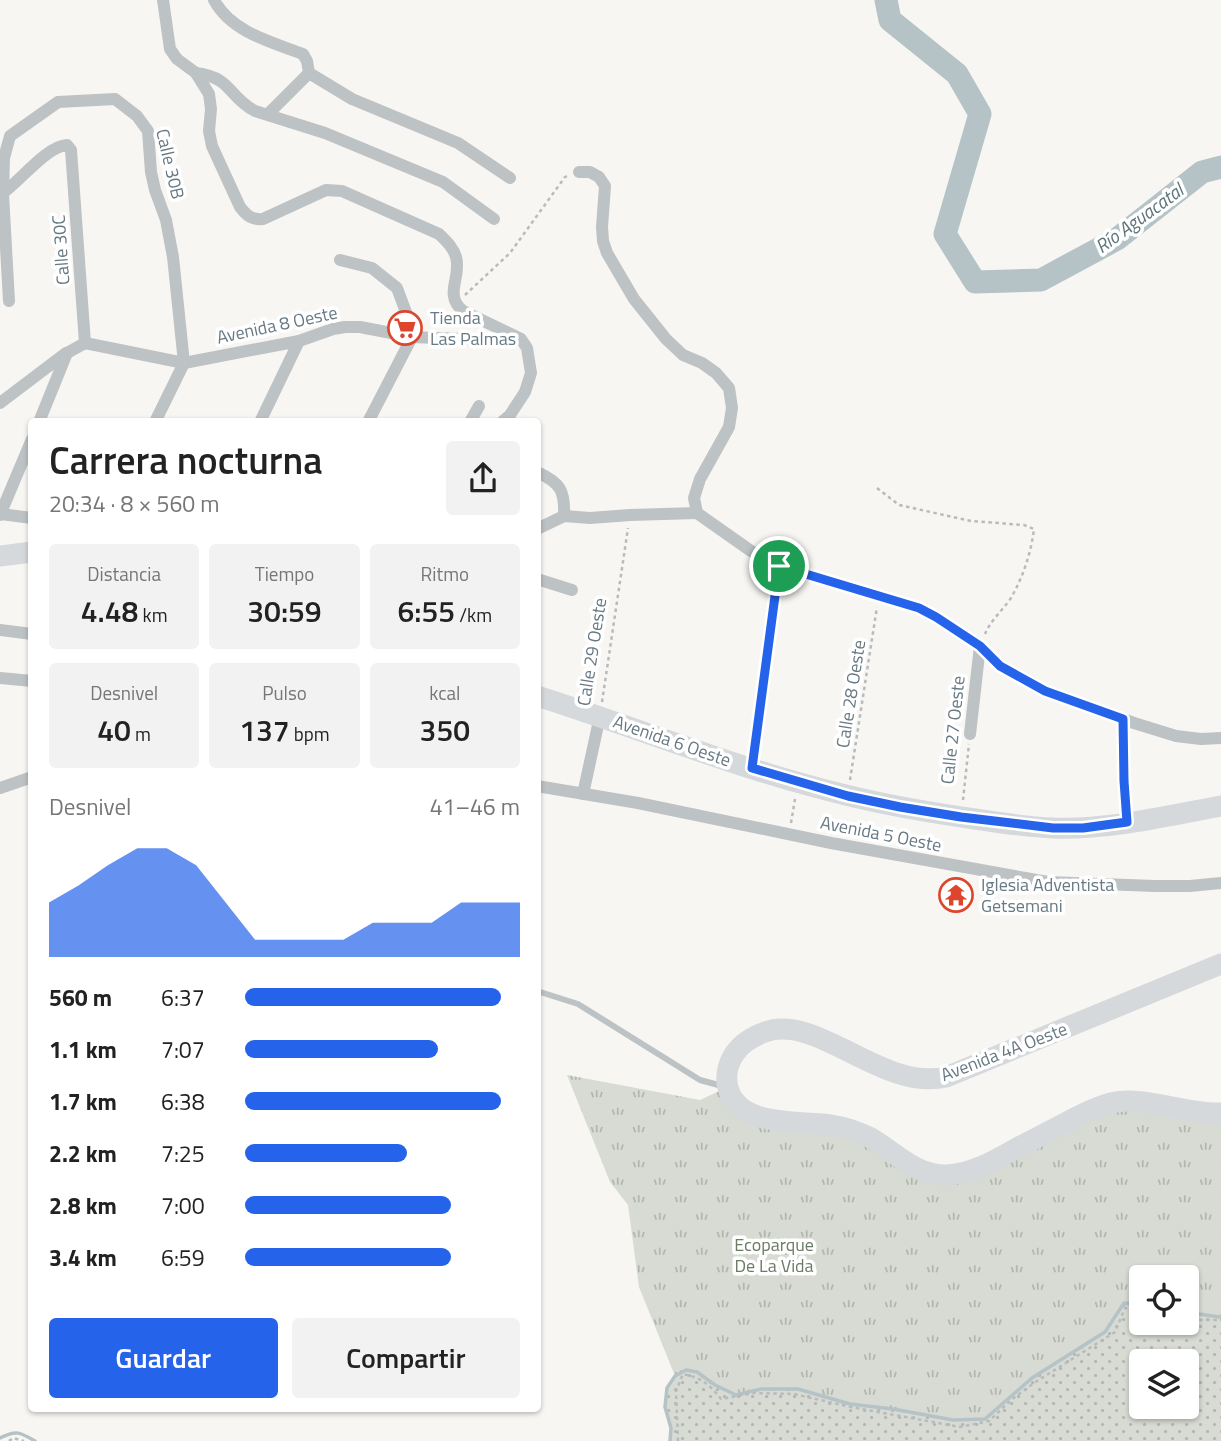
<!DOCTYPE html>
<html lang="es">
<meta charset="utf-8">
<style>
body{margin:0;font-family:"Titillium Web",sans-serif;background:#f2f2f2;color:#222;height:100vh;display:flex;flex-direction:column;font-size:26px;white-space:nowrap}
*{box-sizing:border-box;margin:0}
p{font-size:23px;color:#767676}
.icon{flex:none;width:38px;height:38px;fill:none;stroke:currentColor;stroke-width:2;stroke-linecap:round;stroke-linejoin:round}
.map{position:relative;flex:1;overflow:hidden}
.drawer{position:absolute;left:28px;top:418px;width:513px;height:994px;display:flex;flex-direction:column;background:#fff;border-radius:7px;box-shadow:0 2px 5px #0004}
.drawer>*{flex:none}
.tools{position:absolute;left:1129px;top:1265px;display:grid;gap:14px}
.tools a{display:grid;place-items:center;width:70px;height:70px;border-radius:7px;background:#fff;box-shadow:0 2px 5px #0004;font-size:35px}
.pin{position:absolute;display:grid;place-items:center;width:60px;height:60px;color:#fff;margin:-30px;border:4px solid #fff;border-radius:50%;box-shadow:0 2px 7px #0007}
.round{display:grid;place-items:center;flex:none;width:74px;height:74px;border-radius:7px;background:#f2f2f2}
.overview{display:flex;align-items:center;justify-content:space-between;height:119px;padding:0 21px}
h1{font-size:38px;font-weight:600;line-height:52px}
.stats{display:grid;grid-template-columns:repeat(3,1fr);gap:10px;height:119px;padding:7px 21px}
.stats div{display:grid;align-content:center;border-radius:7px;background:#f2f2f2;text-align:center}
.stats b{font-size:30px;font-weight:600}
.stats small{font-size:19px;font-weight:400}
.stats p{font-size:19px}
.chart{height:196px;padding:14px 21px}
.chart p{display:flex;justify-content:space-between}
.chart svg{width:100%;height:126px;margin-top:7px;fill:#2563eb;opacity:.7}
.cta{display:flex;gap:14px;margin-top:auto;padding:14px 21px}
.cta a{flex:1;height:80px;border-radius:7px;background:#2563eb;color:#fff;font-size:28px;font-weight:600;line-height:80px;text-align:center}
.cta a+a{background:#f2f2f2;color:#222}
ul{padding:0 21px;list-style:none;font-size:23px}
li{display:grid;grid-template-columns:112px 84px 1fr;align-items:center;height:52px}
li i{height:18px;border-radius:9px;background:#2563eb}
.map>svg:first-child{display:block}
.park{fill:url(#park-tufts)}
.garden{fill:url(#garden-dots);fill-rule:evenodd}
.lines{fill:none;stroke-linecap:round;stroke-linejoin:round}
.stream{stroke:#b5c3c6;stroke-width:3.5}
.river{stroke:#b5c3c6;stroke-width:23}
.path{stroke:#b8bbbd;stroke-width:2.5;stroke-dasharray:3.5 3.5;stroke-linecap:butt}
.service{stroke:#bdc2c5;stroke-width:6}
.minor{stroke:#bdc2c5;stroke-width:12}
.primary{stroke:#d5d9dc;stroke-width:21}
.route-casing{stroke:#fff;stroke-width:14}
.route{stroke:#2563eb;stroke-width:9}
.labels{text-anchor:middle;stroke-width:7;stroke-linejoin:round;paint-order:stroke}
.street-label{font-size:18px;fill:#677983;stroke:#fff}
.poi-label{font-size:18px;fill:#677983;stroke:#fff;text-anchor:start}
.park-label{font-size:18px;fill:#6b7b65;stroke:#fff}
.water-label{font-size:19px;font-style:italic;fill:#5e7478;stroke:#fff}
</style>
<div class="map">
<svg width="1221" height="1441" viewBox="0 0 1221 1441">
<defs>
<pattern id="park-tufts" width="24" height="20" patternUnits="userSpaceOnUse" patternTransform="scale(1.75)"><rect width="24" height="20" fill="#d7dbd3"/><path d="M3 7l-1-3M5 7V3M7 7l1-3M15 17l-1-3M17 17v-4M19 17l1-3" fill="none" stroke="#b2b6b1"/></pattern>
<pattern id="garden-dots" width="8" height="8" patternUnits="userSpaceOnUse" patternTransform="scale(1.75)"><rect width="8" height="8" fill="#d7dbd3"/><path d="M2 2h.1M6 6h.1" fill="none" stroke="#b2b6b1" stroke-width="1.8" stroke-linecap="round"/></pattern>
</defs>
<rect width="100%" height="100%" fill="#f7f6f3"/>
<path class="park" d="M567,1075L700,1100L728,1087L736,1102L832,1125L947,1175L1102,1106L1221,1113V1316L1219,1317L1199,1314L1187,1310L1186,1278H1141V1305L1124,1304L1105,1332L1032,1378L985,1419L953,1420L893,1409L850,1404L797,1389H761L736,1395L715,1385L697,1372L686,1370L675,1376L639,1287L628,1205L610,1182Z"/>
<path class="garden" d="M1124,1303L1141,1305V1323H1186L1187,1310L1199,1314L1219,1317L1221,1316V1441H670L671,1428L665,1407L667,1388L675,1376L686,1370L697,1372L715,1385L736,1395L761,1389H798L850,1404L893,1409L953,1420L985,1419L1032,1378L1105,1332ZM1141,1362H1186V1407H1141Z"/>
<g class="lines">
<g class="stream">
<path d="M1186,1310L1199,1314L1219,1317L1221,1316"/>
<path d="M0,1438C16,1430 20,1432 35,1441"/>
<path d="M670,1441L671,1428L665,1407L667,1388L675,1376L686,1370L697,1372L715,1385L736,1395L761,1389H798L850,1404L893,1409L953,1420L985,1419L1032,1378L1105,1332L1124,1303L1141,1305"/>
</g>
<path class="river" d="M886,0L890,20L957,74L980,114L945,234L975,282L1041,280L1117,239L1202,172L1221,167"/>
<g class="path">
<path d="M465,295L510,253L565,177L567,176"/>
<path d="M877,488L899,505L971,521L1024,525L1034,529C1031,553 1023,577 1011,598C1002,611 991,620 985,634"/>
<path d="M602,702L628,528"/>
<path d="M1123,731V781L1126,805"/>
<path d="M754,753L777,579"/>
<path d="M850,780L877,607"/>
<path d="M963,800L969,744"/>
<path d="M791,823L795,799"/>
<path d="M1186,1316L1197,1320H1221"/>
<path d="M9,1441L13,1438L24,1441"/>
<path d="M678,1441L676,1391L683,1374C702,1378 709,1384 721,1399L753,1393L794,1394L851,1407L960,1427L989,1421L1011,1400L1034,1383L1115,1332L1125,1308L1141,1309"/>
</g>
<path class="service" d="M537,991L578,1004L700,1080L722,1086"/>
<g class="minor">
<path d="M163,0L170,49L177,59L196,73L209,94L211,109L209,131L212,146L240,207C247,216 252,220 263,219L326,190L342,191L439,234C446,241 453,247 456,257C462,278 443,294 463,311L521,339L527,348L531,373L525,392L510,415L502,422"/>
<path d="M214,0C231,32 271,42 303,54L307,61L309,73L352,99L458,143L510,178"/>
<path d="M196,73C233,78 227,96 255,111L325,133L443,182L494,219"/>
<path d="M268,114L309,73"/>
<path d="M579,172H590L599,177L605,186L602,227L603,241L607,253L634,299L666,339L683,355L702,363L716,373L729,388L732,408L729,427L700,479L694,498L697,513"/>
<path d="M0,195C18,184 46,146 67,145L71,150L85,343L67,353L39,422"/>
<path d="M340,260L372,268L397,288L410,323L412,337L368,422"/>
<path d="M9,301L3,194L4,158L10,136L58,102L115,99L137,116L148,131L151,172L155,190L166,220L173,257L184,363L155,422"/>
<path d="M85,343L184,363L299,341L333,329L345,327H360L412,337L489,340L517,339"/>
<path d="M0,403L66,353"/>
<path d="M260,422L299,341"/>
<path d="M470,422L479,406"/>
<path d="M537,472C561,483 565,491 564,516"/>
<path d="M697,513L751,551L779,566L919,608L936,617L980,646L1001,666L1045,691L1134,723L1176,736L1201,739L1221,738"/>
<path d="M0,514L32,518"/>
<path d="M0,515L32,439"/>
<path d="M537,529L564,516L590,518L630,515L697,513"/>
<path d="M537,579L572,590"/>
<path d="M0,630L32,634"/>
<path d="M0,678L32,681"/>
<path d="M970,734L980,646"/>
<path d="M537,786L638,803L831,843L1048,882L1155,886H1190L1221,883"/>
<path d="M0,788L32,777"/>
<path d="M583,794L600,716"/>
</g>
<g class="primary">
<path d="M0,556L32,552"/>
<path d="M537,696C641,729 743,771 850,796C891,806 933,813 975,819C1001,823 1027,827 1053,828C1109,830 1166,816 1221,806"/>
<path d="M1221,964L946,1077C883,1092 817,1013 765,1032C754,1036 742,1043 735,1053C728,1063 725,1076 728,1088C739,1128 800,1120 831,1125C845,1127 859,1132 871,1138C896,1153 915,1175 946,1175C971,1174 994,1161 1015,1149C1032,1140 1050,1131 1067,1122C1081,1115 1095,1107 1111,1103C1144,1095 1186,1115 1221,1113"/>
</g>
</g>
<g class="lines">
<g class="route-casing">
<path id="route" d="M779,566L919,608L936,617L980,646L1000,666L1045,691L1123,719L1124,781L1127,822L1083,828H1053L961,817L900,807L848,796L752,768Z"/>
</g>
<use href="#route" class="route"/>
</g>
<defs>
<g id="supermarket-ring" transform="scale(1.75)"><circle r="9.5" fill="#fff" stroke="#dd462d" stroke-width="1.5"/><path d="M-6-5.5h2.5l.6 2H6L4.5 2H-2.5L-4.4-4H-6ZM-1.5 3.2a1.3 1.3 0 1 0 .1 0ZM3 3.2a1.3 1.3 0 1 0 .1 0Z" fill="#dd462d"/></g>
<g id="temple-ring" transform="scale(1.75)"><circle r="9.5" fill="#fff" stroke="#dd462d" stroke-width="1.5"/><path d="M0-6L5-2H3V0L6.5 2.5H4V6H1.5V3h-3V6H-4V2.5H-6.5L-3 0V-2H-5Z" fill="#dd462d"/></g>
</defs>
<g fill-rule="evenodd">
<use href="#supermarket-ring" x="405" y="328"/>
<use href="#temple-ring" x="956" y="895"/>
</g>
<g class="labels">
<g class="street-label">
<text transform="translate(170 164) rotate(77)" y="6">Calle 30B</text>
<text transform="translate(61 250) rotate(-94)" y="6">Calle 30C</text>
<text transform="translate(277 325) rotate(-12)" y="6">Avenida 8 Oeste</text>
<text transform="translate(592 652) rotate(-81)" y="6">Calle 29 Oeste</text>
<text transform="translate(851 694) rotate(-81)" y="6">Calle 28 Oeste</text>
<text transform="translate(953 730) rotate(-84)" y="6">Calle 27 Oeste</text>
<text transform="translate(672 741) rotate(19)" y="6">Avenida 6 Oeste</text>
<text transform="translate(881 834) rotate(11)" y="6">Avenida 5 Oeste</text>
<text transform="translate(1004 1052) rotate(-21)" y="6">Avenida 4A Oeste</text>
</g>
<g class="poi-label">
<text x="430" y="324">Tienda<tspan x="430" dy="21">Las Palmas</tspan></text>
<text x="981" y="891">Iglesia Adventista<tspan x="981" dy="21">Getsemani</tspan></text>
</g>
<g class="park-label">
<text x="774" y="1251">Ecoparque<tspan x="774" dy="21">De La Vida</tspan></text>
</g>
<g class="water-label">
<text transform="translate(1139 218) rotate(-36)" y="7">Río Aguacatal</text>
</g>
</g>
</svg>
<div class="tools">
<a><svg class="icon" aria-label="locate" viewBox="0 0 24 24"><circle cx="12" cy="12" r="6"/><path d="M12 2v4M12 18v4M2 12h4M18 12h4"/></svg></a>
<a><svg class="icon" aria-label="layers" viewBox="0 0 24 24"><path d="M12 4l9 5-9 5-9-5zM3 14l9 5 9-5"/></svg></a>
</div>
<div class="pin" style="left:779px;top:566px;background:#1e9e55"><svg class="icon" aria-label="arrive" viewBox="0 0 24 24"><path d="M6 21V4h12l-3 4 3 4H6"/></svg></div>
<section class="drawer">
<div class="overview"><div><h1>Carrera nocturna</h1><p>20:34 · 8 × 560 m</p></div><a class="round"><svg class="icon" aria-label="share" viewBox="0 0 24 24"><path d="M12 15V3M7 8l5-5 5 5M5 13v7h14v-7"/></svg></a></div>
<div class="stats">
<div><p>Distancia</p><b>4.48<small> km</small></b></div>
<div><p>Tiempo</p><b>30:59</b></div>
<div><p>Ritmo</p><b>6:55<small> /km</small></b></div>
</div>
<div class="stats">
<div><p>Desnivel</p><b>40<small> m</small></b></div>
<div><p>Pulso</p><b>137<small> bpm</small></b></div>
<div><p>kcal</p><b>350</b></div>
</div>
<div class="chart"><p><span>Desnivel</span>41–46 m</p>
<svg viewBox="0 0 160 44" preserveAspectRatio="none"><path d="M0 44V25L10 19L20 12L30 6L40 6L50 12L60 25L70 38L80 38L90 38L100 38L110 32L120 32L130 32L140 25L150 25L160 25V44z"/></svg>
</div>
<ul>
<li><b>560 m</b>6:37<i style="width:93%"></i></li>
<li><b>1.1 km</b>7:07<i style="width:70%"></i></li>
<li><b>1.7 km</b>6:38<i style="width:93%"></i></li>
<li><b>2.2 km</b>7:25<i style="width:59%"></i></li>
<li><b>2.8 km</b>7:00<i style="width:75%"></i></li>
<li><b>3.4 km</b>6:59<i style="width:75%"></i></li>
</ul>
<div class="cta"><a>Guardar</a><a>Compartir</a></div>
</section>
</div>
